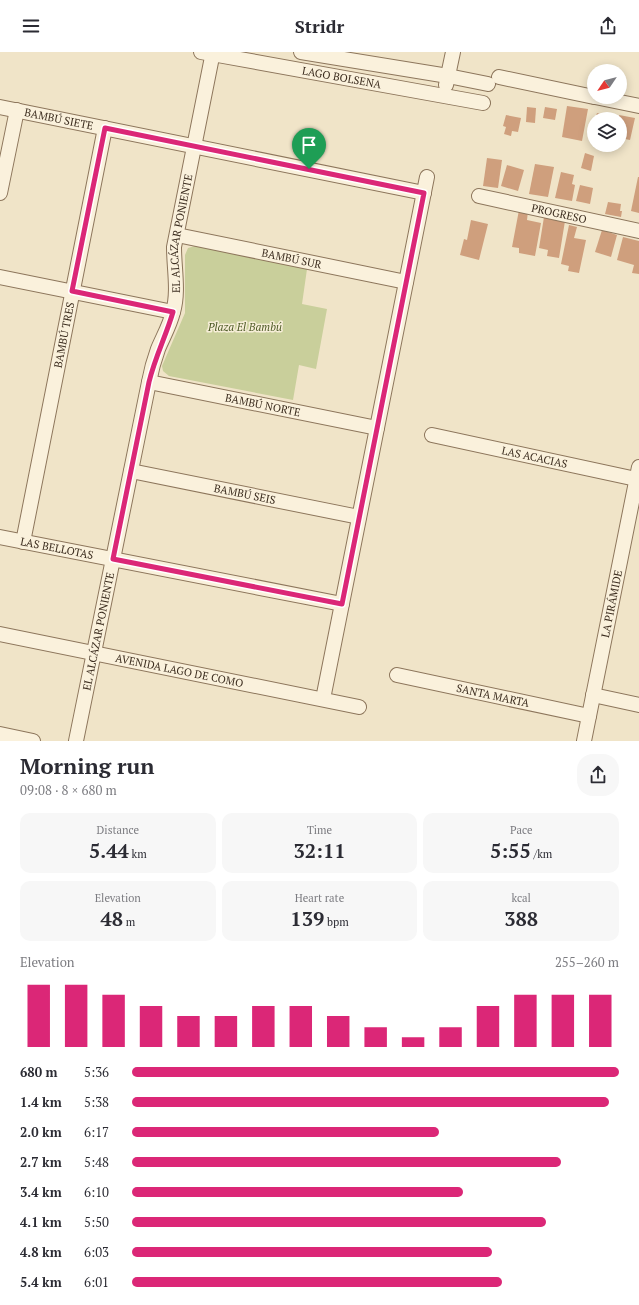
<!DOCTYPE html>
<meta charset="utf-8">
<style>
body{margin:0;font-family:"PT Serif",serif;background:#f7f7f7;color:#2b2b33;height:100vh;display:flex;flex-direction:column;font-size:15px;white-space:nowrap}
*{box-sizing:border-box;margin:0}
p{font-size:13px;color:#7c7c81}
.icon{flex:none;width:22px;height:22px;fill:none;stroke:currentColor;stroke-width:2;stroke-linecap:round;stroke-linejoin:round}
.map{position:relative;height:689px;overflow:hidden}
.drawer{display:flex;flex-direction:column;background:#fff;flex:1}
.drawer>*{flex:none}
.needle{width:26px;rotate:235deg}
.controls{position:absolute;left:587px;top:12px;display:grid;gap:8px}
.controls a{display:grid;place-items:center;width:40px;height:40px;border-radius:50%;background:#fff;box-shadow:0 2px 10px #0003;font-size:20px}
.pin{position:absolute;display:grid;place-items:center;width:34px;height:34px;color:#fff;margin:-41px -17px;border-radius:50% 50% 50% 0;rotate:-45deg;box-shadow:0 0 4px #0007}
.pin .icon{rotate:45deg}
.round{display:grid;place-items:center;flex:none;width:42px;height:42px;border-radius:16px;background:#f7f7f7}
.headline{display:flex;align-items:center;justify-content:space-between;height:68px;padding:0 20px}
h1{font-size:22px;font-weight:700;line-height:30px}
.metrics{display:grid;grid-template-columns:repeat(3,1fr);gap:6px;height:68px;padding:4px 20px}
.metrics div{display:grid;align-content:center;border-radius:10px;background:#f7f7f7;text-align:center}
.metrics b{font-size:20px;font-weight:700}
.metrics small{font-size:11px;font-weight:400}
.metrics p{font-size:11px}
.chart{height:112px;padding:8px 20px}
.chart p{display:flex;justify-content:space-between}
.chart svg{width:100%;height:72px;margin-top:4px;stroke:#db2777;stroke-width:6}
ul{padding:0 20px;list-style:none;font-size:13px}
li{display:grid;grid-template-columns:64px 48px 1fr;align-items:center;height:30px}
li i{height:10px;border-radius:5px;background:#db2777}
header{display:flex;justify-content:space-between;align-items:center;height:52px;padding:0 20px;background:#fff;font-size:18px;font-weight:700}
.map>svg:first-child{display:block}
.green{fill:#c9cf9b}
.building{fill:#cf9f7d}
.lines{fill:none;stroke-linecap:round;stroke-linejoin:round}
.minor-casing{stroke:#8d765c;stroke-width:16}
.minor{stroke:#faf1dc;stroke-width:14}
.route-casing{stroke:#fff;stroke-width:8}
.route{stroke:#db2777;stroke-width:5}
.labels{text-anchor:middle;stroke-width:3;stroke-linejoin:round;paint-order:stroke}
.street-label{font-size:11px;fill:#3d2e20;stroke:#f7eed8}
.park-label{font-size:11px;font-style:italic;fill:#4d5a26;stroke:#f7eed8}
</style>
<header><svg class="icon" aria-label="menu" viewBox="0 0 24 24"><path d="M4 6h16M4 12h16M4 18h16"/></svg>Stridr<svg class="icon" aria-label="share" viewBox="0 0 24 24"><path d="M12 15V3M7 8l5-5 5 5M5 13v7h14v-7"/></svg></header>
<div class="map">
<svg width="639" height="689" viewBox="0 0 639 689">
<rect width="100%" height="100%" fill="#f0e4c8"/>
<path class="green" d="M195,194L307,217L302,252L327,257L316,317L299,313L293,348L169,324L163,319L162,314L185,261V203L188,196Z"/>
<g class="building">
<path d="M567,54L588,57L582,89L562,85Z"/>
<path d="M527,55L536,56L535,71L526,70Z"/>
<path d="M545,55L557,57L555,68L543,66Z"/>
<path d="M597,61L611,65V67H595Z"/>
<path d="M506,63L521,66L518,80L512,79L511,84L504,82L506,75L503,74Z"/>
<path d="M619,63L635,66L630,88L620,86V67H618Z"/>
<path d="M585,101L594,104L591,119L581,116Z"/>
<path d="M487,106L502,108L498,136L483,134Z"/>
<path d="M535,112L554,115L548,145L529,142Z"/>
<path d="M507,113L524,118L518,139L501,134Z"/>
<path d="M561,120L574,123L572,132L575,133L572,149L555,146Z"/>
<path d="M638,125H639V161L631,159Z"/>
<path d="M580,133L593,136L590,152L576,149Z"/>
<path d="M608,150L621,152L620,159H622L621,165L605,162Z"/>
<path d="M519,158L528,159L527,168L541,171L535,204L519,201V196L512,195Z"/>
<path d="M544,165L565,169L559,206L547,204L548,198L539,196Z"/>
<path d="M471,168L488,172L479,208L460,203L464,187L467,188Z"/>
<path d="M569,173L577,175L574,186L586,188L579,221L568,219L569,214L561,212Z"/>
<path d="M602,178L617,183L611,205L595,200Z"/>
<path d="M623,185L639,189V222L632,221L634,213L617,208Z"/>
</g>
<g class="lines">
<g class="minor-casing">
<g id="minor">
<path id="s1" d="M201,0L483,51"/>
<path d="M301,0L448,24L488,32"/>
<path d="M499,25L594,45"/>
<path d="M446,33L453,0"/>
<path d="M595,45L639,54"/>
<path id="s2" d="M0,55L424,141"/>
<path d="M0,141L17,58"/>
<path id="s3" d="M479,144L639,179"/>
<path id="s4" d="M177,183L406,230"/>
<path d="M0,225L173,260"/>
<path id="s5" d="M149,330L377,376"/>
<path id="s6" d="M432,383L636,427"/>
<path id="s7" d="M131,419L359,465"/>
<path id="s8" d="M0,485L342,552"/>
<path id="s9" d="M23,490L105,76"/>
<path id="s10" d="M0,582L359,655"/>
<path id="s11" d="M397,623L589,664"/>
<path d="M593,643L639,653"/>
<path d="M323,647L427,125"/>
<path d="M0,682L33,689"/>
<path id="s12" d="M76,689L149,330C151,319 154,308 158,297C163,285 170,273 173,260C179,239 174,217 174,195L213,0"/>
<path id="s13" d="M584,689L639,415"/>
</g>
</g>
<use href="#minor" class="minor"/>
</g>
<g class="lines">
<g class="route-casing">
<path id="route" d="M105,76L424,141L342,552L113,507L149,330C155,305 166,284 173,260L72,239Z"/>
</g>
<use href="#route" class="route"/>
</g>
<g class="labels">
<g class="street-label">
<text dy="4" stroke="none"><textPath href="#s1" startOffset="143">LAGO BOLSENA</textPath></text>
<text dy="4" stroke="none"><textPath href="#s2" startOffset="60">BAMBÚ SIETE</textPath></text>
<text dy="4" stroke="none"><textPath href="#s3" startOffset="82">PROGRESO</textPath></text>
<text dy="4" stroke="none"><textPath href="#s12" startOffset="520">EL ALCÁZAR PONIENTE</textPath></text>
<text dy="4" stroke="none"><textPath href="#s4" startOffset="117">BAMBÚ SUR</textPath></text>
<text dy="4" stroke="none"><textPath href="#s9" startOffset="211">BAMBÚ TRES</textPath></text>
<text dy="4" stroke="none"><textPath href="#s5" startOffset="116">BAMBÚ NORTE</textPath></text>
<text dy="4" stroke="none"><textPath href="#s6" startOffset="105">LAS ACACIAS</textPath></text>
<text dy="4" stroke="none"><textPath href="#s7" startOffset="116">BAMBÚ SEIS</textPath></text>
<text dy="4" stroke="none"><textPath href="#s8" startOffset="58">LAS BELLOTAS</textPath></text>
<text dy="4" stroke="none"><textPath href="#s13" startOffset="140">LA PIRÁMIDE</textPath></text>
<text dy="4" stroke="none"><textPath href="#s12" startOffset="112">EL ALCÁZAR PONIENTE</textPath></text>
<text dy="4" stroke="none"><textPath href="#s10" startOffset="183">AVENIDA LAGO DE COMO</textPath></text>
<text dy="4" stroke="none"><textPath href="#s11" startOffset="98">SANTA MARTA</textPath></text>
</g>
<g class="park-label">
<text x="245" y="279">Plaza El Bambú</text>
</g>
</g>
</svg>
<div class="controls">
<a><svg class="needle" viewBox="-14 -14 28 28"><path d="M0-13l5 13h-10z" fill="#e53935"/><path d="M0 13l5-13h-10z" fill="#7c7c81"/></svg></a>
<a><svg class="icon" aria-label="layers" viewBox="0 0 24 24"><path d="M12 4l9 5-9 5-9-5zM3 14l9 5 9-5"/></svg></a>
</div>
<div class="pin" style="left:309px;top:117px;background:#1e9e55"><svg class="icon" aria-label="arrive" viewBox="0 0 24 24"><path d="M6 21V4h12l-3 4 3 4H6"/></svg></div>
</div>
<section class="drawer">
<div class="headline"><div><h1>Morning run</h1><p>09:08 · 8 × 680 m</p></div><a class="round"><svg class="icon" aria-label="share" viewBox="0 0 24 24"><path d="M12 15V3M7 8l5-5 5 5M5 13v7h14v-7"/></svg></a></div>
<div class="metrics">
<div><p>Distance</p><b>5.44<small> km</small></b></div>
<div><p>Time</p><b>32:11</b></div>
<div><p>Pace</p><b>5:55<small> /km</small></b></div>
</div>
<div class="metrics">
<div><p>Elevation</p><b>48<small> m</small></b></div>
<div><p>Heart rate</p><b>139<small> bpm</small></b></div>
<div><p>kcal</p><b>388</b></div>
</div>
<div class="chart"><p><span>Elevation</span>255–260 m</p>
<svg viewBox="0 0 160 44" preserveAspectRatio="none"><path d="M5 44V6M15 44V6M25 44V12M35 44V19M45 44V25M55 44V25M65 44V19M75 44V19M85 44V25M95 44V32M105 44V38M115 44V32M125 44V19M135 44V12M145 44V12M155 44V12"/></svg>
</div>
<ul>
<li><b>680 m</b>5:36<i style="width:100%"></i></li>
<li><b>1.4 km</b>5:38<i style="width:98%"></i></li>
<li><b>2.0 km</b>6:17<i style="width:63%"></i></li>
<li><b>2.7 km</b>5:48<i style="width:88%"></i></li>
<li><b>3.4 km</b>6:10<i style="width:68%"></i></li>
<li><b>4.1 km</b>5:50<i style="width:85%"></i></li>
<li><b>4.8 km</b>6:03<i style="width:74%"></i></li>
<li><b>5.4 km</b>6:01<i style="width:76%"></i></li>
</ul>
</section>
